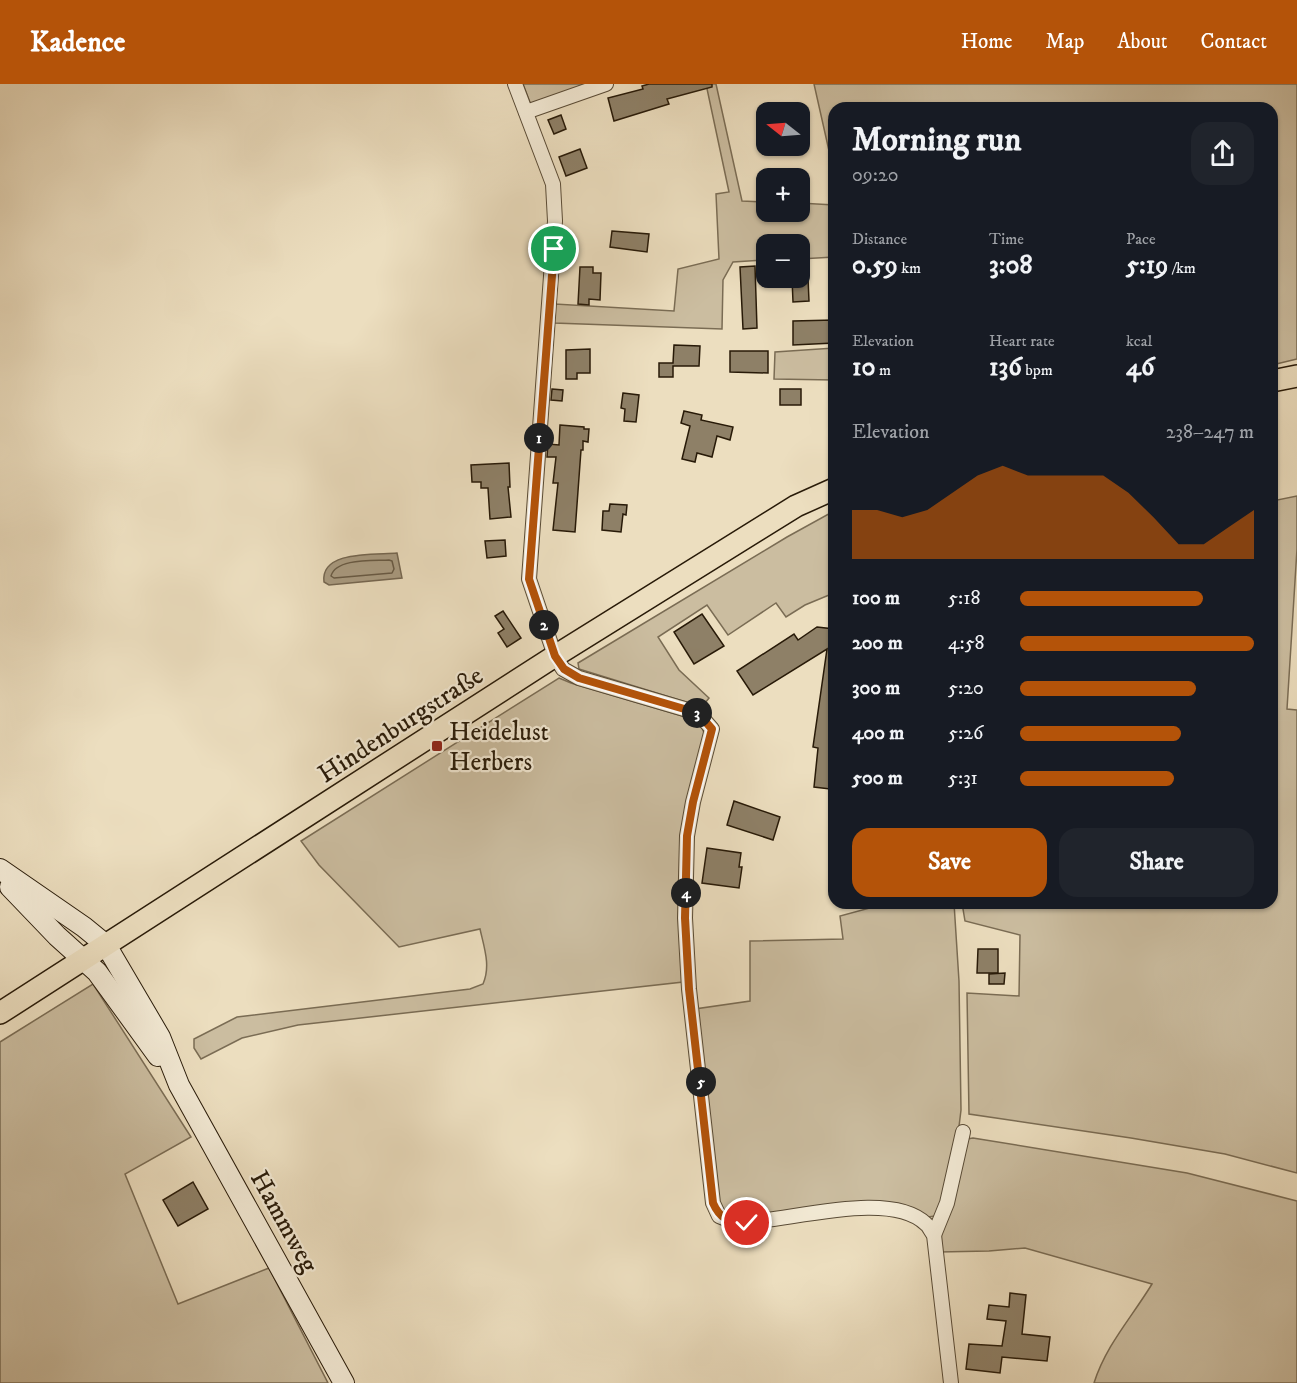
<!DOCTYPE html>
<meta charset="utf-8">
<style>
body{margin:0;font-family:"IM FELL DW Pica",serif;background:#20242c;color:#f1f3f6;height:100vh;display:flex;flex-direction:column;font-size:22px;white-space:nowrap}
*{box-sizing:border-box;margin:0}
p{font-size:20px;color:#9ea1a6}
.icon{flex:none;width:33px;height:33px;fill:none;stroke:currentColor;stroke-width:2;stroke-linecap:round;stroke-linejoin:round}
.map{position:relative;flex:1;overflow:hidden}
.side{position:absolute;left:828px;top:18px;width:450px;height:807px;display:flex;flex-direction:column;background:#171b24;border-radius:18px;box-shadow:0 2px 4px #0004}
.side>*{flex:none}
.needle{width:39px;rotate:287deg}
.tools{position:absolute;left:756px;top:18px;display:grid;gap:12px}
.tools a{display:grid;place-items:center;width:54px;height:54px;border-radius:12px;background:#171b24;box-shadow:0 2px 4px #0004;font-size:30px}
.pin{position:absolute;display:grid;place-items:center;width:51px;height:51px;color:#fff;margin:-26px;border:3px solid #fff;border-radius:50%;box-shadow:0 2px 6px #0007}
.km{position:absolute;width:30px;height:30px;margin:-15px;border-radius:50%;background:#222;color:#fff;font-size:16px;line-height:30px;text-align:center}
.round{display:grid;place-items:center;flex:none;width:63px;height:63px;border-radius:18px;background:#20242c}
.head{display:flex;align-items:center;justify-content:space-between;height:102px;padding:0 24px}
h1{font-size:33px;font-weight:700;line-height:45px}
.metrics{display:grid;grid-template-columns:repeat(3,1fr);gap:9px;height:102px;padding:6px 24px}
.metrics div{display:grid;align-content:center}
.metrics b{font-size:26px;font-weight:700}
.metrics small{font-size:16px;font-weight:400}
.metrics p{font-size:16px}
.chart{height:168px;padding:12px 24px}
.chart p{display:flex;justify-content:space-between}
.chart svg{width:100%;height:108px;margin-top:6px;fill:#b45309;opacity:.7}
.primary-button{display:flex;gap:12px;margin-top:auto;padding:12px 24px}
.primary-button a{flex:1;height:69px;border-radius:18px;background:#b45309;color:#fff;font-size:24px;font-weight:700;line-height:69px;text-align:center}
.primary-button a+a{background:#20242c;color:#f1f3f6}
ul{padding:0 24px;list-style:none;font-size:20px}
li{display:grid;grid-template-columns:96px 72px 1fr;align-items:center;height:45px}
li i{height:15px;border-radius:8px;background:#b45309}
header{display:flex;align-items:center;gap:36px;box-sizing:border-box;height:84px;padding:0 30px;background:#b45309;color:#fff}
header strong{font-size:28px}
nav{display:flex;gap:33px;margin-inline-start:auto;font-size:21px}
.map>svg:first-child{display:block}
.green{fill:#cbbda0;stroke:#7a6c54;stroke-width:1.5}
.water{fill:#a99b81;stroke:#756751;stroke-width:1.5}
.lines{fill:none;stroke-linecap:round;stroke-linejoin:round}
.shore{stroke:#685a44;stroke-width:1.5}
.building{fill:#8e8067;stroke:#281a08;stroke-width:1.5}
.minor-casing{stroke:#594b36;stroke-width:16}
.secondary-casing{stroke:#281a08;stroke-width:22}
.primary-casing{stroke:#281a08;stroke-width:24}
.minor{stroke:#f3ead5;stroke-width:14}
.secondary{stroke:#f3ead5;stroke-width:20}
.primary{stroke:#ecdebf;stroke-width:21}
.route-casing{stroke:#fff;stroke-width:12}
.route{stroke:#b45309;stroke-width:8}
.poi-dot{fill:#8f2418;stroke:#f3ead5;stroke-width:2}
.labels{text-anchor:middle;stroke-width:4.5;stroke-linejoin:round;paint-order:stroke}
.street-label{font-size:26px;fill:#281a08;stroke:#f3ead5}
.poi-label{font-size:26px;fill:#281a08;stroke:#f3ead5;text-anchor:start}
</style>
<header>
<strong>Kadence</strong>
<nav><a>Home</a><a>Map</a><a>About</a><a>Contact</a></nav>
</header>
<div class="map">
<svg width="1297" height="1299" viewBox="0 0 1297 1299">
<rect width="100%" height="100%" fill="#ecdebf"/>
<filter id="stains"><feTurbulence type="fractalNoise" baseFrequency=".00333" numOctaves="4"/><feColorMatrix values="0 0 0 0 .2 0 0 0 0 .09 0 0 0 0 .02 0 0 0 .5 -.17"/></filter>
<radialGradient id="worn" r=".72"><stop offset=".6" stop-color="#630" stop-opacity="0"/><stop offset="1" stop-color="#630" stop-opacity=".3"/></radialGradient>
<g class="green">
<path d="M523,0H595L531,21Z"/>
<path d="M706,0H716L742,117L766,118V128H800V119L834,121V173L800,175V160H766V176L733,178L723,196L722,245L554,239L555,220L674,227L678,185L719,175L716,110L729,108Z"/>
<path d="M814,0H1297V275L1272,281V24H834V89Z"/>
<path d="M834,264V296L774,295L775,268Z"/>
<path d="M1297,412V465L1287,625L1297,626V1089L1225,1070L1131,1054L969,1030L967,909L1019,912L1020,851L965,837L962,819H1272V417Z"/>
<path d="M834,427V509L805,521L786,533L776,519L728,551L707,521L658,553L679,586L709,614L702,623L579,585L578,579L787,453Z"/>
<path d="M559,594L571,599L689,634L702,643L705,652L682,742L683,898L298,941L242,954L201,975L194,964V955L237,933L470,905L483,900C491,882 484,863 480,845L399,863L319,781L301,757Z"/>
<path d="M888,819H954L959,897L961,1026L955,1075L941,1124L935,1132L928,1133L918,1128L743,1135L723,1129L719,1118L695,925L750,917V857L843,855L840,832Z"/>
<path d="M93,900L191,1053L125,1090L178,1220L269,1184L328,1299H0V958Z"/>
<path d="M973,1054L1187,1089L1297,1117V1299H1094C1106,1261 1132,1233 1152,1200L1025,1164L989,1167L939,1168V1150L967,1055Z"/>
</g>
<path class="water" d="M397,469L402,494L329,501L324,498C320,466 376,471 397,469Z"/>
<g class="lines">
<path class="shore" d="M389,476L392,477L394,485L392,489L334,494L331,492C336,474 373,477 389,476Z"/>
</g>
<g class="building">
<path d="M649,0H712V3L667,15L669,20L614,37L608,14L643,5L642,2Z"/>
<path d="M561,31L566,45L554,50L548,36Z"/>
<path d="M580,65L587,84L566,92L559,73Z"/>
<path d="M612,147L649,150L647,168L610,163Z"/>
<path d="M755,182L757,244L743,245L740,183Z"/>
<path d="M580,183H593V189H601L600,216L589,215V221L578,220Z"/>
<path d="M792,194H808L809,217L793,218Z"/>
<path d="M834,236V259L793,261V237Z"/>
<path d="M674,261L700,262L699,282H673V293H659V279H673Z"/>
<path d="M590,265V289H577V295H566V266Z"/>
<path d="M730,267H768V289L730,288Z"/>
<path d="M552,305L563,306L562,317L551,316Z"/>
<rect x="780" y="305" width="21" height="16"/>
<path d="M623,309L639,311L636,338L624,337L625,325L621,324Z"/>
<path d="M684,327L702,331L701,336L733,343L730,356L717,352L712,373L697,369L695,378L682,375L690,342L681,339Z"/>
<path d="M560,341L584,343V345H589L588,358L583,357V366H581L575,448L553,446L558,399H553L556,373H547L548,360L559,361Z"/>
<path d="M509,379L510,403H508L511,433L490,435L488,404H481V398H472L471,381Z"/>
<path d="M610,420L627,421L626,431L623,430L621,448L602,446L603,427H609Z"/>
<path d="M505,456L506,472L487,474L485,457Z"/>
<path d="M503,527L521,554L507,563L498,549L504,545L495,532Z"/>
<path d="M702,530L724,562L694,580L674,548Z"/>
<path d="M817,543L834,545V675L830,705L814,703L818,664L813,663L827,565L753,611L737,587L794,550L798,556Z"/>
<path d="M734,717L780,733L773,756L727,741Z"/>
<path d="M707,764L741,769L739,783H742L739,804L702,799Z"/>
<path d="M978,865H998V889H977Z"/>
<path d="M1005,889L1004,900H989V890Z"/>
<path d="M193,1098L208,1125L178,1142L163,1116Z"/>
<path d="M1010,1209L1026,1211L1022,1250L1050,1253L1047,1277L1002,1273L1000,1289L966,1285L969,1260L1002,1262L1006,1237L987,1235L989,1221L1009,1223Z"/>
</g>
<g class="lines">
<g class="minor-casing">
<g id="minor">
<path d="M515,0L553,100L555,137L529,495L555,572L563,585L579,594L698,629L712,645L693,718L687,752L685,834L689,905L713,1119L719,1132L736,1139C784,1139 889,1104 926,1140C929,1142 931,1148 934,1151L951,1299"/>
<path d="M526,28L606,0"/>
<path d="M934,1151L947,1119L963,1048"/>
</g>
</g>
<g class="secondary-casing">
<g id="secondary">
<path d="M0,785L84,843L106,861L160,953L179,1001L344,1299"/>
<path d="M10,803L57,852L97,888L158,972"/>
</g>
</g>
<g class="primary-casing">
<g id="primary">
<path d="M1272,297L1297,292"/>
<path d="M0,929L555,572L796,422L834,405"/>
</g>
</g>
<use href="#minor" class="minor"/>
<use href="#secondary" class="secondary"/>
<use href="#primary" class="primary"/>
</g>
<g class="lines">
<g class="route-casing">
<path id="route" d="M554,165L529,495L555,572L564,585L579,594L698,629L712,645L693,718L687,752L685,834L689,905L713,1119C720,1135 729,1139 747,1139"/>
</g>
<use href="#route" class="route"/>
</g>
<rect class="poi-dot" x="431" y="656" width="12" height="12" rx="3"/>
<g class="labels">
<g class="street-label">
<text transform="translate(400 640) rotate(-33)" y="9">Hindenburgstraße</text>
<text transform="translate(285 1137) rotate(61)" y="9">Hammweg</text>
</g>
<g class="poi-label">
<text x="449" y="656">Heidelust<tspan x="449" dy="30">Herbers</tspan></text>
</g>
</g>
<rect width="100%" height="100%" filter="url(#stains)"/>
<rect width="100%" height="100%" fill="url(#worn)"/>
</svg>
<div class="tools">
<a><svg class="needle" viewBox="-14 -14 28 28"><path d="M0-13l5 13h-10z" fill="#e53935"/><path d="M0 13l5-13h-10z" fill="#9ea1a6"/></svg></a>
<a>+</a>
<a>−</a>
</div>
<div class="pin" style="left:554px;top:165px;background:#1e9e55"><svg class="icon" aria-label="arrive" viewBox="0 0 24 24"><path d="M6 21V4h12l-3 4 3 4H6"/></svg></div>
<div class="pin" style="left:747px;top:1139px;background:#d93025"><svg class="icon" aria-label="check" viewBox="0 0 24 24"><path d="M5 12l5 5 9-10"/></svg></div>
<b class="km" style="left:539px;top:354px">1</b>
<b class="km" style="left:544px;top:541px">2</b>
<b class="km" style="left:697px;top:629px">3</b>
<b class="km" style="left:686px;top:809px">4</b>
<b class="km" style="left:701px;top:998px">5</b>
<section class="side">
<div class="head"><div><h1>Morning run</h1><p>09:20</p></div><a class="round"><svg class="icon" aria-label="share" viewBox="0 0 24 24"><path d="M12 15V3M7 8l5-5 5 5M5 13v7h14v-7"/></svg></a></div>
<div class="metrics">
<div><p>Distance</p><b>0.59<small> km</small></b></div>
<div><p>Time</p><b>3:08</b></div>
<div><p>Pace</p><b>5:19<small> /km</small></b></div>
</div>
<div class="metrics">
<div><p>Elevation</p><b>10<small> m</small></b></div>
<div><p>Heart rate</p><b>136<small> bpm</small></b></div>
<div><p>kcal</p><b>46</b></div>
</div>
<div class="chart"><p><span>Elevation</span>238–247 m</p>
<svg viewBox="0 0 160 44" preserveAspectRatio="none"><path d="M0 44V24L10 24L20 27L30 24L40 17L50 10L60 6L70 10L80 10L90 10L100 10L110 17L120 27L130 38L140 38L150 31L160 24V44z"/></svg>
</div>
<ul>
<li><b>100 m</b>5:18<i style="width:78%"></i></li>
<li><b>200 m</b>4:58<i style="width:100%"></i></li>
<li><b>300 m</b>5:20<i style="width:75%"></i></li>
<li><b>400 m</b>5:26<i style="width:69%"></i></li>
<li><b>500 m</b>5:31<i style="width:66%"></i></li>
</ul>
<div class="primary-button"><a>Save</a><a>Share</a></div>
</section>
</div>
